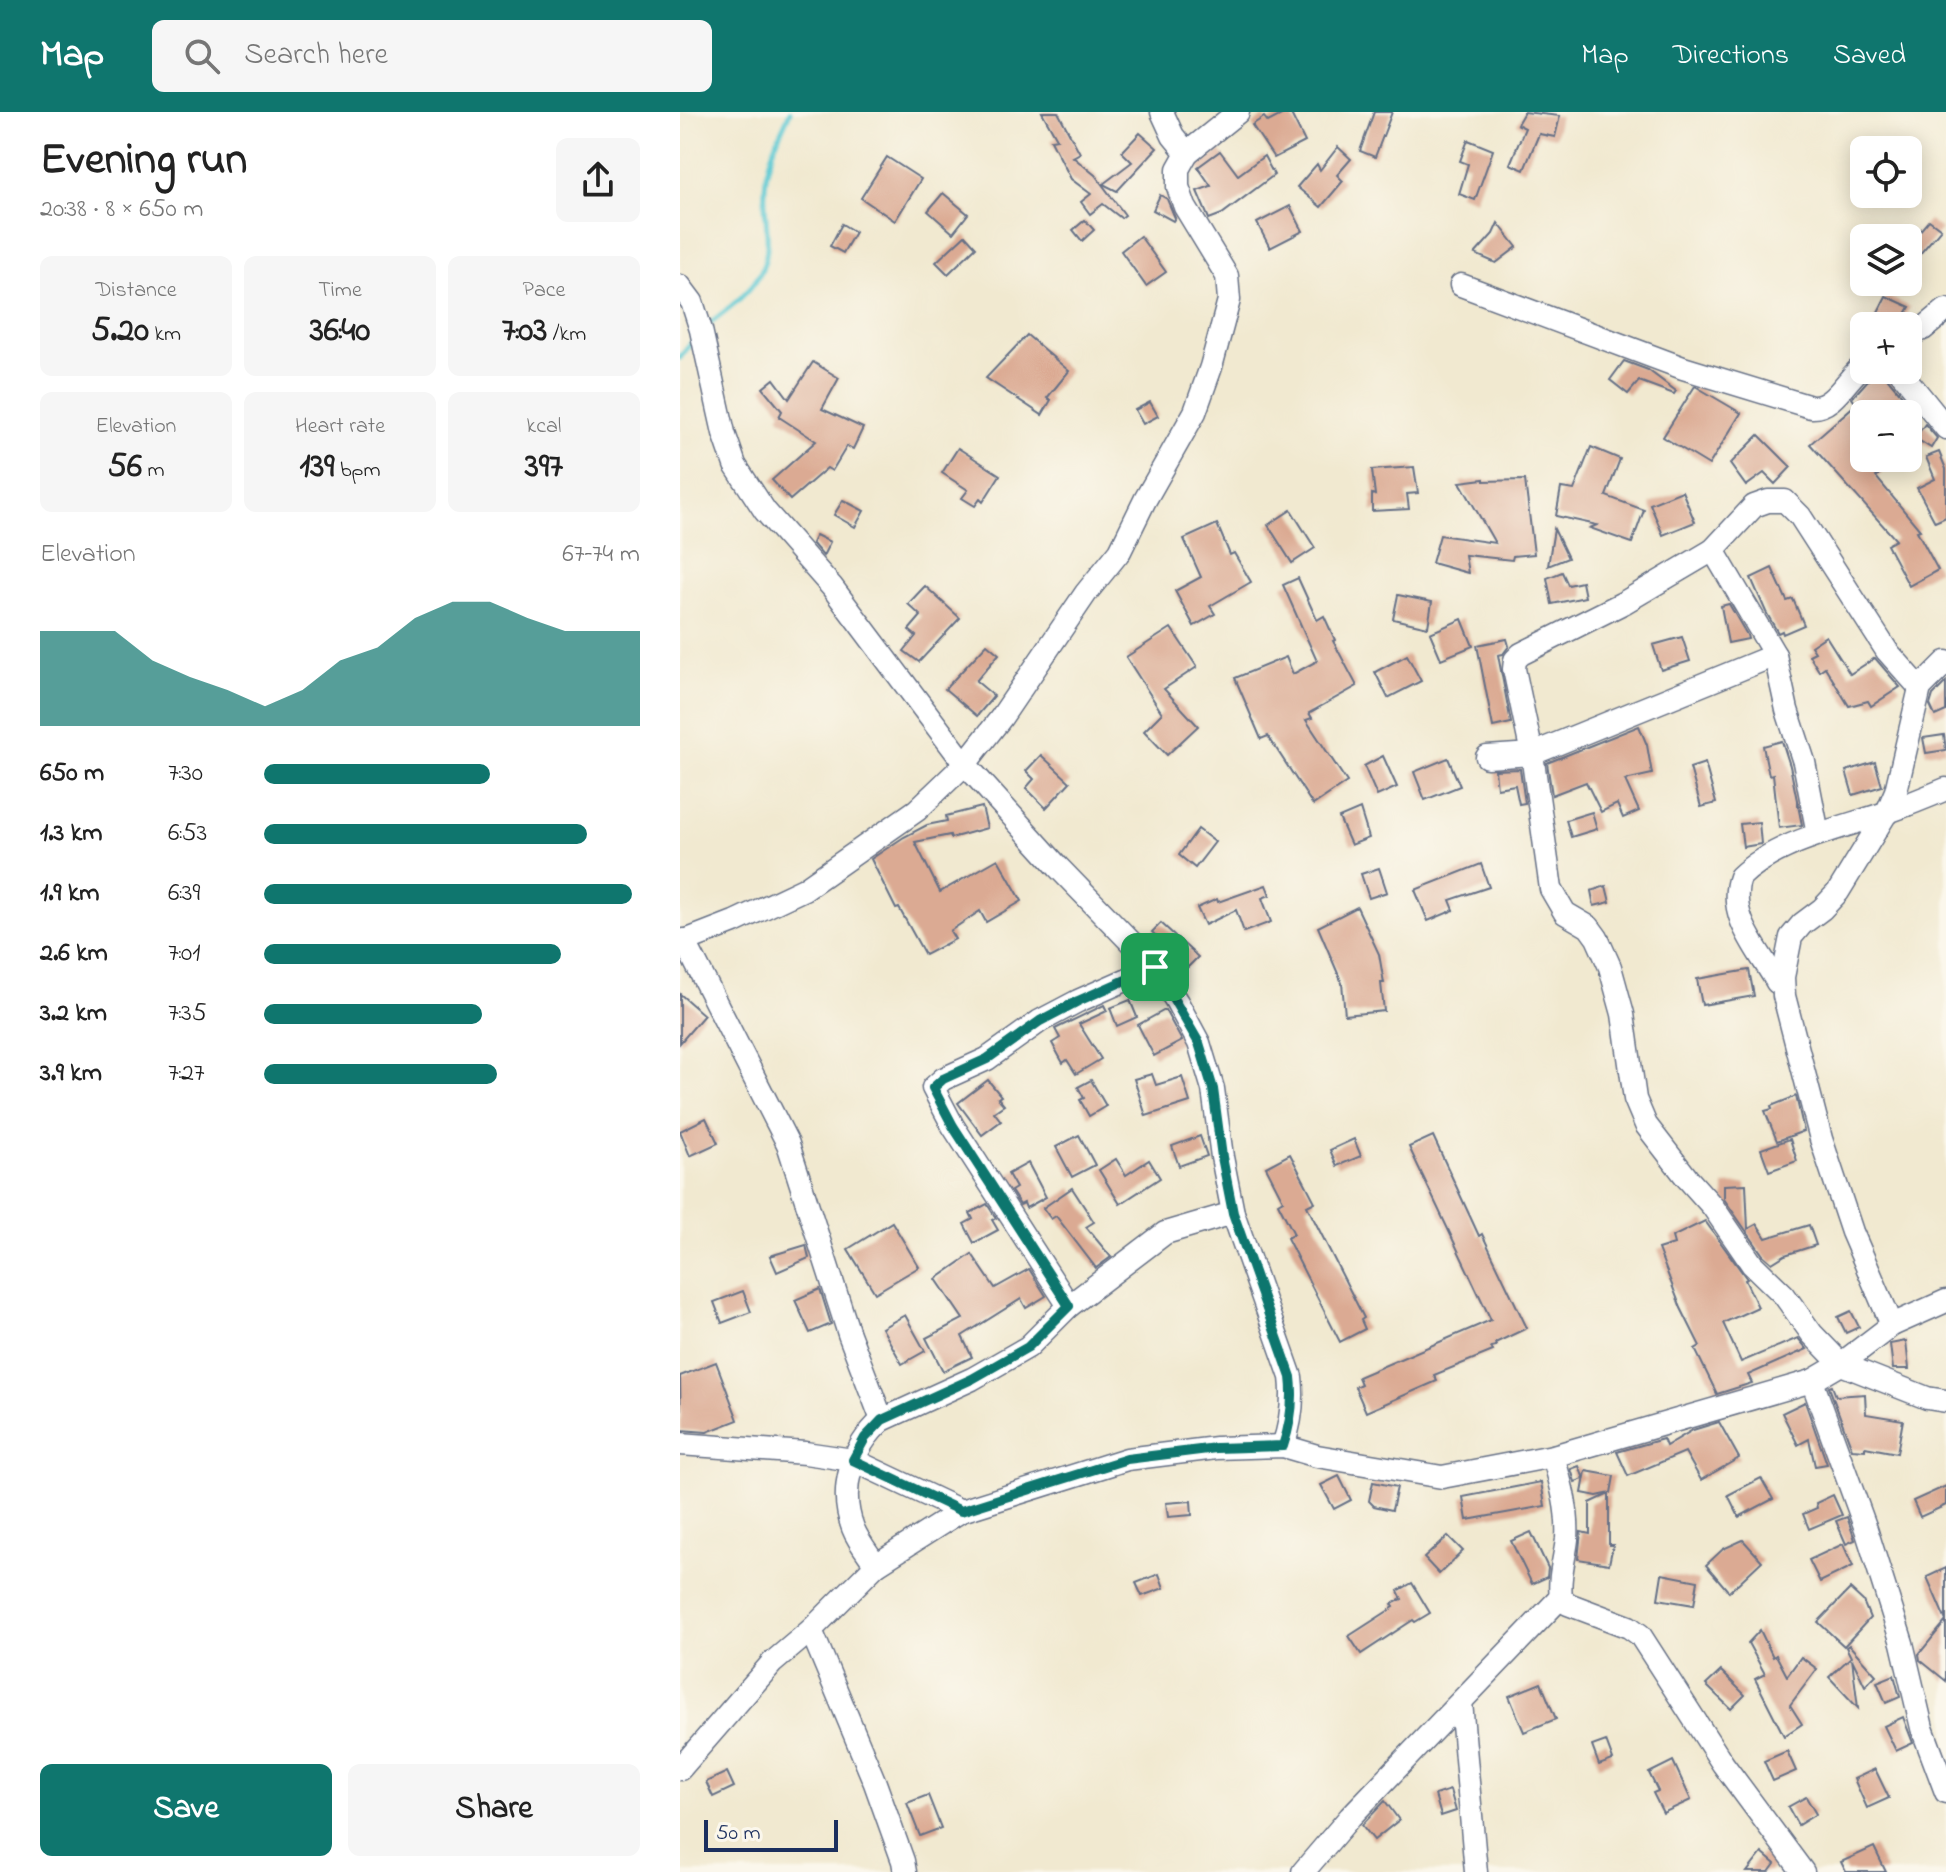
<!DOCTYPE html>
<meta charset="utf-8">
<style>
body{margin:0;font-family:"Indie Flower",sans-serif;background:#f6f6f6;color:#222;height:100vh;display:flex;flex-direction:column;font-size:30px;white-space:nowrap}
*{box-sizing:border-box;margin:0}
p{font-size:26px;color:#767676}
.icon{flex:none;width:44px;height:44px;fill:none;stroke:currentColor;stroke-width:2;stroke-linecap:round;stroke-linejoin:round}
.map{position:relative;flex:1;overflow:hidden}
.panel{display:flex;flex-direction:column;background:#fff;width:680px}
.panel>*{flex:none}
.tools{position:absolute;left:1170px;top:24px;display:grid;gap:16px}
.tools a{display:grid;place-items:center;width:72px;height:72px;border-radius:12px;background:#fff;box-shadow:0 4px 20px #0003;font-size:40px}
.scale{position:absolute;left:24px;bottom:20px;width:134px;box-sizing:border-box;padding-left:8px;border:4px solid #1b2f5e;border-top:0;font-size:22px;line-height:28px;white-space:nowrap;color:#1b2f5e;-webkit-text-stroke:6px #fbf7ec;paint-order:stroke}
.pin{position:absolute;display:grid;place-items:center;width:68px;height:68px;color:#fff;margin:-34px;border-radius:16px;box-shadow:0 4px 12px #0006}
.round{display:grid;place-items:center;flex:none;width:84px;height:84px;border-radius:12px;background:#f6f6f6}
.head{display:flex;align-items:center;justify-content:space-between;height:136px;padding:0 40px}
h1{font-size:44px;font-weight:700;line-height:60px}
.stats{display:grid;grid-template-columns:repeat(3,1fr);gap:12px;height:136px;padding:8px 40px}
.stats div{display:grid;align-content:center;border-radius:12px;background:#f6f6f6;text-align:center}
.stats b{font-size:34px;font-weight:700}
.stats small{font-size:22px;font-weight:400}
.stats p{font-size:22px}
.chart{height:224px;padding:16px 40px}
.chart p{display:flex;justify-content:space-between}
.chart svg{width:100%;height:144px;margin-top:8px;fill:#0f766e;opacity:.7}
.button{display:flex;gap:16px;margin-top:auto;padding:16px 40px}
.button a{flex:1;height:92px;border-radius:12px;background:#0f766e;color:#fff;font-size:32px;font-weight:700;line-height:92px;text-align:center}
.button a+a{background:#f6f6f6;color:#222}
ul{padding:0 40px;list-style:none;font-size:26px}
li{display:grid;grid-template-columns:128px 96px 1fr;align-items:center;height:60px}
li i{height:20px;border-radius:10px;background:#0f766e}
header{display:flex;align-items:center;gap:48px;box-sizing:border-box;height:112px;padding:0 40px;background:#0f766e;color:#fff}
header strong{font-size:38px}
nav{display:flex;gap:44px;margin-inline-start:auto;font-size:28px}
.search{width:560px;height:72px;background:#f6f6f6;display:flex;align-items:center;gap:20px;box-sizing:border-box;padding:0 28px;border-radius:12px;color:#767676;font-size:30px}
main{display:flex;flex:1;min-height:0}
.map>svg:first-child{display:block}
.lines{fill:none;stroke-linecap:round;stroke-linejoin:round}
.stream{stroke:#5cc9d3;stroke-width:5}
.building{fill:#dbaa93}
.minor-casing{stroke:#667086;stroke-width:25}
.minor{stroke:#fff;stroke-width:22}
.route-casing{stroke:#fff;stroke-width:16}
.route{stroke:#0f766e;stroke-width:10}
</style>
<header>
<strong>Map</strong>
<div class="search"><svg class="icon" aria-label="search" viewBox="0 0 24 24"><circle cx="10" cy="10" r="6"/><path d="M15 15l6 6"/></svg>Search here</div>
<nav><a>Map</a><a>Directions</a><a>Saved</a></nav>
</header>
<main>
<section class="panel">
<div class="head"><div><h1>Evening run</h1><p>20:38 · 8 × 650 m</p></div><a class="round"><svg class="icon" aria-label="share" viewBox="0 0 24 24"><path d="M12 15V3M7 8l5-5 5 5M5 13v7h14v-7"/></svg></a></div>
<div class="stats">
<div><p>Distance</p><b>5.20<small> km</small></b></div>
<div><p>Time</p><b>36:40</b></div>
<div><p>Pace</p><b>7:03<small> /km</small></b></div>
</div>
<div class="stats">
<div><p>Elevation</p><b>56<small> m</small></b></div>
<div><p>Heart rate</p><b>139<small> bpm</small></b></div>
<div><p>kcal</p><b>397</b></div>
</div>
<div class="chart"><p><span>Elevation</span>67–74 m</p>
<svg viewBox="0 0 160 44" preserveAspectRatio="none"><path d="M0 44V15L10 15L20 15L30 24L40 29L50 33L60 38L70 33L80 24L90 20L100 11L110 6L120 6L130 11L140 15L150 15L160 15V44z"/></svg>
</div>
<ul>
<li><b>650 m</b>7:30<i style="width:60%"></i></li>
<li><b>1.3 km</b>6:53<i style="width:86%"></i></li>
<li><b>1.9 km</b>6:39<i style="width:98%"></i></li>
<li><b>2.6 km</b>7:01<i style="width:79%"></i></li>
<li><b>3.2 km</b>7:35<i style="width:58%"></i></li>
<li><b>3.9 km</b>7:27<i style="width:62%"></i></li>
</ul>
<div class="button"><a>Save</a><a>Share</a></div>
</section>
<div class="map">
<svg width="1266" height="1760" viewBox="0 0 1266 1760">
<rect width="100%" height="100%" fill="#fbf7ec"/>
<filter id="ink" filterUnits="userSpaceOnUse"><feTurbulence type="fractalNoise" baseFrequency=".0125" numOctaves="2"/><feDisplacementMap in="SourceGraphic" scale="16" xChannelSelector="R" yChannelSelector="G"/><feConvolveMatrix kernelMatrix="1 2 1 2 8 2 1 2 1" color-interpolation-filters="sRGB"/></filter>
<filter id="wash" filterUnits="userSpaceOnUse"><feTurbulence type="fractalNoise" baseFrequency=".006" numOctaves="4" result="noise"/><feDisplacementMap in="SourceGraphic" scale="32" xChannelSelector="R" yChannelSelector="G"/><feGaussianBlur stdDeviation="1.8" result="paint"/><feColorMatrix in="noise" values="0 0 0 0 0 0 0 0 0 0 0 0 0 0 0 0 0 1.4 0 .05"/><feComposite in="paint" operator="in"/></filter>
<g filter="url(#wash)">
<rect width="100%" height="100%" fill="#f1e9d0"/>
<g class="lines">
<g class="stream">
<path d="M26,214C46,198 72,181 82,157C93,132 83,102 85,76C86,49 99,24 110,0"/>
<path d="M0,246L16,224"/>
</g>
</g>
<g id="blocks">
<g class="building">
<path d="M362,0H378L400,41L393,45L415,63L445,103L441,106L423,92L410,102L401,90L411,82L391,67L371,28L377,27Z"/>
<path d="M607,0H610L625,30L594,46L572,13L584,5L588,10Z"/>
<path d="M694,0H712L695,45L680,39Z"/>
<path d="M844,0L880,4L875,25L859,22L844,58L830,52L845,16L837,12Z"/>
<path d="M460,21L477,36L437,79L423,72L452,50L442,40Z"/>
<path d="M788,28L813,38L795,88L779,82L788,52L780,49Z"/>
<path d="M658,35L671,47L657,63L663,69L641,95L617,75L637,52L640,58Z"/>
<path d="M540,39L558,63L584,44L594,63L542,102L529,107L517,79L531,74L518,55Z"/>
<path d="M207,45L241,67L215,109L181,86Z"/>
<path d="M263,81L288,102L273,121L248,99Z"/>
<path d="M480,83L487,87L495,106L493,109L473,98Z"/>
<path d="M610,94L623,119L590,136L577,111Z"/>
<path d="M405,108L414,118L402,129L393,118Z"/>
<path d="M1249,108L1261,117L1228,156V133Z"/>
<path d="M818,111L837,135L816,151L795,142L813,122Z"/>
<path d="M162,112L175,120L163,141L150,134Z"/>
<path d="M285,123L296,135L268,162L256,150Z"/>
<path d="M460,124L486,160L466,174L441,139Z"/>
<path d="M1206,184L1230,195L1219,214H1191Z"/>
<path d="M347,223L389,259L367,286L371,288L362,303L306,266Z"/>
<path d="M944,249L968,258L996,279L994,282L959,269L948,282L930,268Z"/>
<path d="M133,250L159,266L142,297L183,316L173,337L167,334L152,359L147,356L110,388L92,368L136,329L99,305L102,299L83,276L94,267L109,287Z"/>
<path d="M1197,258H1205L1208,267L1237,302H1184V346H1190L1202,360L1196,365L1240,418L1237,419L1258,458L1229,474L1207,433L1216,428L1130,332L1176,292L1172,286Z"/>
<path d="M1015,274L1061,301L1029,353L983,325Z"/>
<path d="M470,290L478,304L463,312L455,298Z"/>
<path d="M1245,312L1257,326L1251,336L1235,326Z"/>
<path d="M1079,323L1111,355L1095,372L1084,361L1066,374L1050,352Z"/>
<path d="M911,335L940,347L926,384L964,398L952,431L910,416L917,413L876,404L881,376L894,378Z"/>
<path d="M278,336L320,363L303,390L300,387L295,394L282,386L288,378L262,361Z"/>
<path d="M1259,340L1266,357V405L1255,410L1237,376L1255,367L1246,345Z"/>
<path d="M734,355L738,381L727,382L729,397L692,399V382L695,383L692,358Z"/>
<path d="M804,367V369L845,368L854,442L833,444L832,448L785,443L788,461L752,451L760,423L815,431L780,370Z"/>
<path d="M1002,379L1015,410L983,423L970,392Z"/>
<path d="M163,388L184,399L175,415L154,403Z"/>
<path d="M611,398L635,436L612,451L588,413Z"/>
<path d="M537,412L550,443L554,441L571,470L530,494L535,502L514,514L495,479L521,465L504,427Z"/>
<path d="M874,417L888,446L868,454Z"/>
<path d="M136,423L150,430L143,444L132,431Z"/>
<path d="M1092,456L1107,489L1113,487L1124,513L1103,522L1102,519L1098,521L1086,500L1071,466Z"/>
<path d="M882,460L888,473L902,470L905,485L872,492L867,466Z"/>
<path d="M618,466L637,508L644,504L655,528L653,529L677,574L629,601L632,606L626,608L667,670L633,693L588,624L581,627L555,566L606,545L613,562L637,549L603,473Z"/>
<path d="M245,474L280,506L239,550L224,539L236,524L229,518L241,504L228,492Z"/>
<path d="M718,483L752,490L748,515L713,507Z"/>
<path d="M1049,492L1067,523L1068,527L1048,531L1041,494Z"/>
<path d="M782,507L793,534L761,547L750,521Z"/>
<path d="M491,516L517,555L484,577L518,614L487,643L464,619L482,601L446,545Z"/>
<path d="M1146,524L1170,562L1195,546L1220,575L1191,594L1188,589L1169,594L1145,555L1139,559L1129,543L1135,540L1131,534Z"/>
<path d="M1002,525L1010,549L981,558L973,533Z"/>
<path d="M827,527L829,534L823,542L818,543L831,611L813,615L797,533Z"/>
<path d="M307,532L319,542L296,569L314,584L297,604L265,577Z"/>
<path d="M727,543L741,569L708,586L695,560Z"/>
<path d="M1266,570V599L1255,604L1250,593L1253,583Z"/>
<path d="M959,614L967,633L972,662L945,668L959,699L943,706L937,692L921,700L906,670L872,683L867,651Z"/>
<path d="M1264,623L1266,638L1246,641L1243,626Z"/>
<path d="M1102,629L1110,654L1122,713L1099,716L1093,662L1089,663L1083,634Z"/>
<path d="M361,643L390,670L366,696L346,676L354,667L346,659Z"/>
<path d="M703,644L717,675L697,684L684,654Z"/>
<path d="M768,646L780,674L745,688L734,660Z"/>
<path d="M1195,650L1202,674L1173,683L1166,659Z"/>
<path d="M1025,651L1036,691L1021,695L1010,656Z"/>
<path d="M840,657L845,691L839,692L835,673L817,676L815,658Z"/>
<path d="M302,695L307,716L271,726L270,723L235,730L260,780L318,747L342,789L306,810L300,799L270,819L275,827L245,843L219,796L216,797L191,747L224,725L247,713L267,709L266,704Z"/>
<path d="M680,697L689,726L671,733L659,706Z"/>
<path d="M912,700L917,717L891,725L886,708Z"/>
<path d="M1079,710L1081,732L1063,735L1060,712Z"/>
<path d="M518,717L535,730L515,756L499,743Z"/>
<path d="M801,752L809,775L770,788L774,798L748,809L735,778Z"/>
<path d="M699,756L707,780L689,786L681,762Z"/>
<path d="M586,773L590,783L582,786L591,810L564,820L556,798L525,813L517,796L537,787L538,790Z"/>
<path d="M926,774L930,790L914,794L911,779Z"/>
<path d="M677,795L699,842L704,871H701L704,899L665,903L662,871L638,815Z"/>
<path d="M481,811L518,845L508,855L472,820Z"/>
<path d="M1069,858L1074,884L1022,893L1017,867Z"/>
<path d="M0,882L24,903L0,931Z"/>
<path d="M450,888L457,905L437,914L430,896Z"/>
<path d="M424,893L427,899L399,912L421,947L396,962L387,948L383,951L372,931L380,926L375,917Z"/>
<path d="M485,898L502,929L474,944L458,913Z"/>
<path d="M472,962L476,973L502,965L510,990L466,1004L454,967Z"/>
<path d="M308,968L321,984L318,986L324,993L314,1000L321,1009L302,1023L278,991Z"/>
<path d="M411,968L426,994L409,1004L400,988L404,986L398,975Z"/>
<path d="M1116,984L1124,1019L1097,1029L1085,999L1092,997L1091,994Z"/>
<path d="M26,1006L38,1031L10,1044L0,1019Z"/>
<path d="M399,1023L415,1053L392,1065L376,1035Z"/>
<path d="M520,1024L527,1044L499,1054L492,1034Z"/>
<path d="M753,1024L799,1124L802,1122L847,1216L815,1231L816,1234L811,1235L813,1239L754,1263L757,1269L686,1300L675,1275L681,1272L678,1265L811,1208L729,1035Z"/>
<path d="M674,1027L681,1044L657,1054L650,1038Z"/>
<path d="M1110,1027L1117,1049L1089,1059L1081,1037Z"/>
<path d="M610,1042L635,1090L627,1094L684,1206L681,1208L685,1217L660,1230L607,1126L614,1122L598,1091L603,1088L586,1055Z"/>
<path d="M436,1047L446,1063L469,1048L480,1066L440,1092L419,1058Z"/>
<path d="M348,1051L366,1085L346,1096L344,1091L340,1093L331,1079L336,1076L328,1062Z"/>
<path d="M1066,1072L1068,1117L1077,1112L1086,1126L1129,1113L1136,1133L1105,1143L1092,1151L1083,1143L1044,1087V1073Z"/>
<path d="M392,1076L414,1110L406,1115L431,1145L416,1156L376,1104L371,1107L363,1096Z"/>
<path d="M307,1092L316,1106L312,1108L318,1118L294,1131L284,1112L293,1107L290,1101Z"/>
<path d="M1025,1109L1067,1167L1065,1168L1078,1195L1043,1211L1061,1250L1118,1226L1127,1237L1068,1263L1072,1271L1037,1282L1015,1237L1020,1234L1001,1196L978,1137L994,1132L992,1125Z"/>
<path d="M212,1110L239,1155L195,1181L168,1137Z"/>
<path d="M126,1133L129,1146L97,1160L90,1144Z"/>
<path d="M292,1142L315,1176L349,1157L366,1184L346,1196L341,1187L282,1224L292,1245L263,1259L246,1226L283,1207L256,1167Z"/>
<path d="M140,1177L151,1212L130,1221L115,1188Z"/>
<path d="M63,1179L71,1200L42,1211L34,1190Z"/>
<path d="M1171,1199L1179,1215L1166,1221L1158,1205Z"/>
<path d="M225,1203L245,1239L222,1252L202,1216Z"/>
<path d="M1226,1229L1229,1257H1213L1210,1232Z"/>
<path d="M36,1250L58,1308L27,1320L1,1318L0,1264Z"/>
<path d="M1152,1274L1156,1284L1185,1282L1186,1302L1223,1308L1217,1341L1185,1335V1338L1172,1337L1149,1275Z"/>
<path d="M1125,1290L1147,1352L1135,1354L1129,1327L1118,1333L1102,1301Z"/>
<path d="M1039,1310L1059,1346L1021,1368L1005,1340L948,1364L937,1340L983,1327L986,1334L1013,1318Z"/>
<path d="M899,1354L904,1367L895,1370L891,1357Z"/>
<path d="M906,1359L934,1364L931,1381L917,1384L902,1381Z"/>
<path d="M659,1364L671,1388L654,1397L641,1373Z"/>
<path d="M1081,1366L1093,1387L1059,1405L1048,1383Z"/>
<path d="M693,1370L717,1375L712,1398L694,1394L689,1389Z"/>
<path d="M861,1370L865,1394L787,1408L783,1385Z"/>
<path d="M1266,1374V1393L1240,1405L1233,1389Z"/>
<path d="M929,1382V1433H933L929,1452L898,1447L901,1420L910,1422V1391Z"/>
<path d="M1153,1383L1162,1403L1129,1417L1123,1402L1137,1396L1136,1391Z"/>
<path d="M511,1389L512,1403L488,1405L486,1391Z"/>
<path d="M1167,1405L1175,1428L1166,1432L1156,1409Z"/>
<path d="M851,1420L868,1456L867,1465L852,1472L831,1429Z"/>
<path d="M768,1424L783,1439L759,1462L744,1446Z"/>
<path d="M1063,1428L1082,1449L1049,1480L1026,1453L1043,1437Z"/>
<path d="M1163,1432L1173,1454L1140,1470L1129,1448Z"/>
<path d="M1266,1456V1569L1240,1548L1239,1542L1266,1509L1247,1465Z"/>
<path d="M479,1462L484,1476L462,1484L456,1471Z"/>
<path d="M982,1462L1018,1469L1014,1493L978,1487Z"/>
<path d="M732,1471L750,1501L735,1510L733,1508L681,1542L669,1524L714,1495L712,1492L722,1487L718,1479Z"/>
<path d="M1170,1477L1183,1489L1190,1506L1164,1534L1138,1510Z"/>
<path d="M1080,1518L1093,1545L1096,1543L1107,1564L1121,1545L1137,1557L1110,1593L1122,1612L1104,1624L1075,1567L1085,1562L1068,1531Z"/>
<path d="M1169,1533L1196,1563L1185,1574L1172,1547L1178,1596L1149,1565L1171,1545L1166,1535Z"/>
<path d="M1041,1559L1065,1583L1051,1597L1026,1573Z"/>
<path d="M1214,1563L1220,1585L1206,1591L1197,1570Z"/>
<path d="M861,1571L876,1607L844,1620L829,1584Z"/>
<path d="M1223,1605L1233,1631L1216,1639L1204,1614Z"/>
<path d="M926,1629L933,1648L919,1653L912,1634Z"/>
<path d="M1107,1639L1116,1659L1093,1669L1084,1649Z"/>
<path d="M993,1649L1011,1688L983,1701L973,1681L978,1679L969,1661Z"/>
<path d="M1195,1657L1209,1686L1187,1696L1174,1667Z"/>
<path d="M47,1660L54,1675L33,1685L26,1670Z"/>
<path d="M770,1678L776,1699L761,1704L755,1683Z"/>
<path d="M248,1683L261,1716L240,1724L227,1691Z"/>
<path d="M1126,1685L1136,1702L1118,1713L1108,1695Z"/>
<path d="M705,1689L719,1708L694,1728L682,1713Z"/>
<path d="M1194,1735L1206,1760H1166L1161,1750Z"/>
<path d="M1082,1741L1095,1752L1089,1760H1067Z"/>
</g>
</g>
</g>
<g filter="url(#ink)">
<use href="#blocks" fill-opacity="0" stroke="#667086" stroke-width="2"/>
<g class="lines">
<g class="minor-casing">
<g id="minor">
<path d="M482,0L493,24L507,41"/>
<path d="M781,173L1003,256L1131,295C1154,297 1167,265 1184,253"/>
<path d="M0,174L12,190L21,218L44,321L55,353L85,399L152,475L285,652L378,755L475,855L497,890L519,931L533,977L542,1045L553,1101L611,1265C614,1290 611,1311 603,1334"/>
<path d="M1228,224L1243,217L1266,198"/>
<path d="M1219,258L1266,316"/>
<path d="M1033,438L1095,543L1107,598L1124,650L1138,722"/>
<path d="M1240,576L1207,539L1120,404L1105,389H1088L1074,394L1033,438L945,490L841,542L835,548L834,557L852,642L871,777L885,801L909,815L917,826L930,855L943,902L955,987L966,1013L1007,1066L1033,1095L1072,1152L1104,1183L1132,1222L1161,1252L1247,1286L1266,1289"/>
<path d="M807,645L852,642L1095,543"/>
<path d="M4,828L108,1032L169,1222L202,1308"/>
<path d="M0,831L54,810L124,777L237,698L285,652L321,606L406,481L440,439L465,388L515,300L531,255L549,188L547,164L505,95L498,75V57L507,41L558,0"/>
<path d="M1097,870C1079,838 1046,803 1060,765C1097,729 1160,717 1208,700C1227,693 1247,685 1266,677"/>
<path d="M389,1194L273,1014L253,976L263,967L307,947L360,909L398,889L475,855"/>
<path d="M1212,1213L1172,1120L1141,1027L1104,884L1103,865L1111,825L1122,812L1142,797L1158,780L1207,700L1216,679L1240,576L1266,550"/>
<path d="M1132,1269L1186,1417L1222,1531L1242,1616L1266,1680"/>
<path d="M0,1332L125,1341L173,1348L281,1399"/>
<path d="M873,1344C881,1371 889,1399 887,1427C885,1446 878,1465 881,1485L888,1492L949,1515L960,1523L1043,1652L1123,1760"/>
<path d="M196,1453C188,1441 178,1429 173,1416C158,1377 172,1335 202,1308L292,1267L348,1235L389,1194L485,1121L553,1101"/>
<path d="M131,1518L195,1671L223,1749L225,1760"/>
<path d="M781,1590L796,1760"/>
<path d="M0,1657L92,1551L131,1518L196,1453L281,1399L447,1347L536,1336L603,1334L637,1344L762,1365L873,1344L1132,1269L1161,1252L1212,1213L1266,1189"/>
<path d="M623,1760L670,1705L881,1485"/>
</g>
</g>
<use href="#minor" class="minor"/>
</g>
</g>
<g class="lines" filter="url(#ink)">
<g class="route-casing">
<path id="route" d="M475,855L519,931L533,977L542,1045L553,1101L611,1265C614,1290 611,1311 603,1334L536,1336L447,1347L281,1399L173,1348L185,1326L202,1308L292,1267L348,1235L389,1194L273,1014L253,976L263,967L307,947L360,909L398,889Z"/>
</g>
<use href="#route" class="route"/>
</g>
</svg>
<div class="tools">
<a><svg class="icon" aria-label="locate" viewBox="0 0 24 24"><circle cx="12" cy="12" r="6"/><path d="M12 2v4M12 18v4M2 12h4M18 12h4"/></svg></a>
<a><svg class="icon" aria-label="layers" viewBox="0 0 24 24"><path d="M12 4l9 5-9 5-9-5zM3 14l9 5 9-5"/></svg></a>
<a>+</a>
<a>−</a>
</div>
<div class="scale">50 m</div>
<div class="pin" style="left:475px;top:855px;background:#1e9e55"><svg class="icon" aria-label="arrive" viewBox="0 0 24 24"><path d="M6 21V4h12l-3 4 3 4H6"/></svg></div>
</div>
</main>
